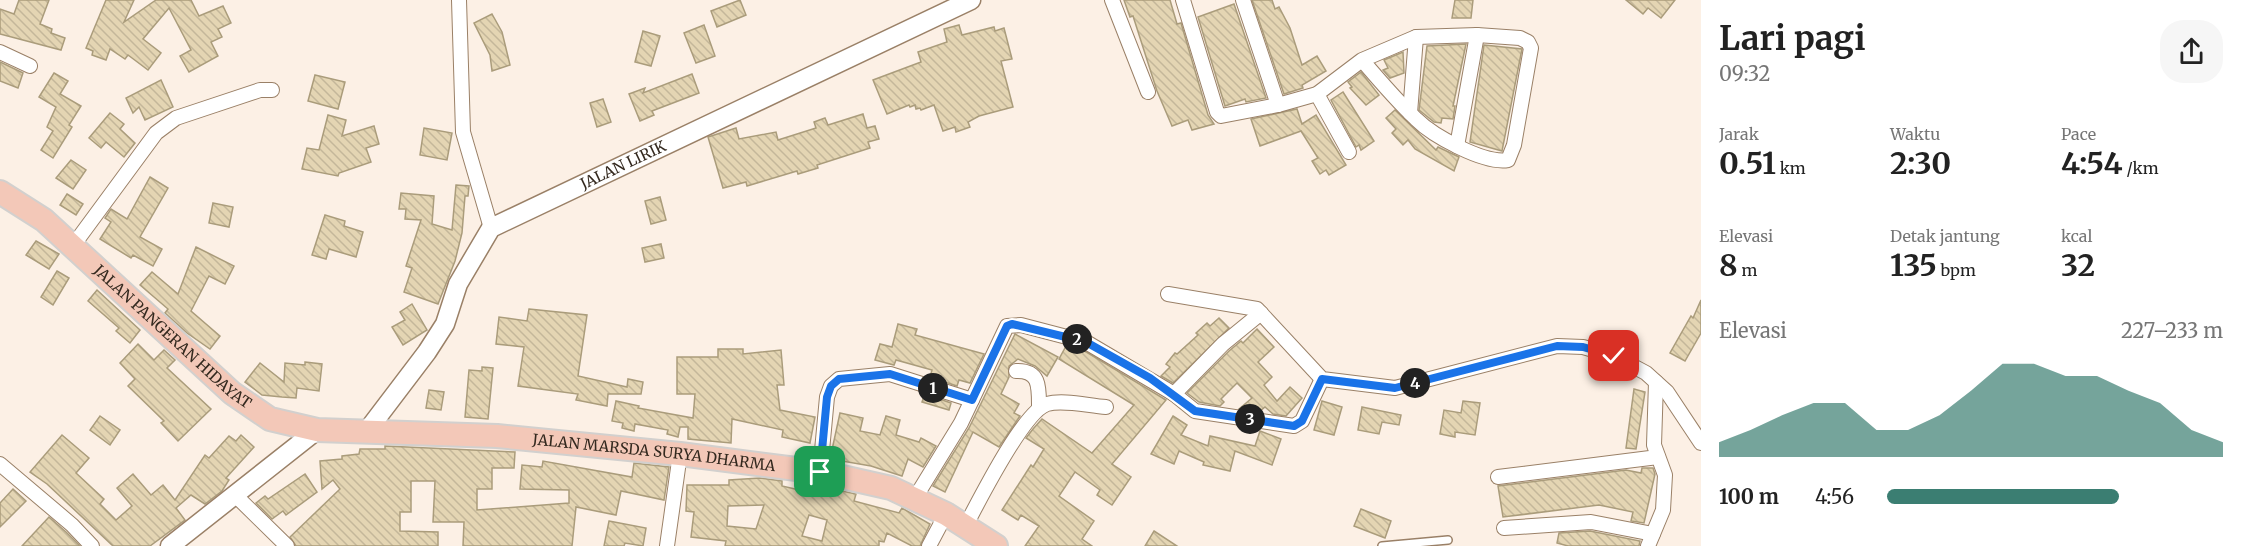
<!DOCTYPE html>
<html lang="id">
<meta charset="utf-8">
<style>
body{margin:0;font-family:Merriweather,serif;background:#f6f6f6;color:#222;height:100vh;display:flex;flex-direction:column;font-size:22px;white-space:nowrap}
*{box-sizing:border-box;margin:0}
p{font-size:20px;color:#767676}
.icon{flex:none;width:33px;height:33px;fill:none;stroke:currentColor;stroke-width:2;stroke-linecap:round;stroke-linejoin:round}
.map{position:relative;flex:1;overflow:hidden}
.side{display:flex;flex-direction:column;background:#fff;width:540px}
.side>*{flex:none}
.pin{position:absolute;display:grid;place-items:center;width:51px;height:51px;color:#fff;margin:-26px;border-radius:12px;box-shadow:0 3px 9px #0006}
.km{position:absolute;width:30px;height:30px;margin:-15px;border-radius:50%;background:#222;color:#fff;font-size:16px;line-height:30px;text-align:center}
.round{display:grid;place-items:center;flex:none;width:63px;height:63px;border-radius:24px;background:#f6f6f6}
.summary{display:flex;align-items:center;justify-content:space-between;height:102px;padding:0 18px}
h1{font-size:33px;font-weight:700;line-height:45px}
.figures{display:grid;grid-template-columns:repeat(3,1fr);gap:9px;height:102px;padding:6px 18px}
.figures div{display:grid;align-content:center}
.figures b{font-size:30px;font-weight:700}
.figures small{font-size:16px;font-weight:400}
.figures p{font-size:16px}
.chart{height:168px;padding:12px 18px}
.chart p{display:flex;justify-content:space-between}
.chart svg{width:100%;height:108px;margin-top:6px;fill:#3b7e72;opacity:.7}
ul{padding:0 18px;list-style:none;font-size:20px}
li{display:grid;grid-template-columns:96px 72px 1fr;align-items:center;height:45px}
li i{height:15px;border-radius:8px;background:#3b7e72}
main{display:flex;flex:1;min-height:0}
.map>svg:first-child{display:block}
.building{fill:url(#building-back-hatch);stroke:#aa9c7b;stroke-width:1.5;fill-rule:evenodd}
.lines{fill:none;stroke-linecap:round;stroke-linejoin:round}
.service-casing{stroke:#9a8067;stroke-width:10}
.minor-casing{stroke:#9a8067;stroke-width:16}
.secondary-casing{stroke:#9a8067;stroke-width:21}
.trunk-casing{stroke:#d2d0ce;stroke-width:26}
.service{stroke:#fff;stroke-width:7}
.minor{stroke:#fff;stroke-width:14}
.secondary{stroke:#fff;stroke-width:18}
.trunk{stroke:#f3c8b8;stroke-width:22}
.route-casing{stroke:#fff;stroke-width:12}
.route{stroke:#1a73e8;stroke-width:8}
.labels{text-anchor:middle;stroke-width:4.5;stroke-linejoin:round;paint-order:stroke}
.street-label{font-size:15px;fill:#34291f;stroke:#fff}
</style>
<main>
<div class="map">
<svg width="1701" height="546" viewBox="0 0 1701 546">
<defs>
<pattern id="building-back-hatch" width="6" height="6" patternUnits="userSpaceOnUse" patternTransform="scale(1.5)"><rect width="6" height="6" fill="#e4d5b3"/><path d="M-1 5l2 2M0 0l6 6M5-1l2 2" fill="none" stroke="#c4b79a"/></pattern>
</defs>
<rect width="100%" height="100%" fill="#fcf0e5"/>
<g class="building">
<path d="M19,0H49L40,24L52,29L51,33L65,38L61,50L0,34V9L14,14Z"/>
<path d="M106,0H134L124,22L156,0H191L199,16L223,6L231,23L218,29L222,37L211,42L218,56L189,72L180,56L191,50L169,8L143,39L161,53L148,70L128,55L125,59L110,49L106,60L92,55L93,51L86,48Z"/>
<path d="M740,0L746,15L717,27L711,11Z"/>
<path d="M1124,0H1170L1177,24L1181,23L1208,115L1214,124L1192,130L1188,120L1172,126L1157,91L1133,16L1130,17Z"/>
<path d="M1252,0H1272L1275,9L1279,7L1290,28L1302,65L1317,56L1326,71L1302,85L1303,88L1284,94Z"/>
<path d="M1455,0H1473L1471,18H1452Z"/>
<path d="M1626,0H1675L1661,18L1648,8L1643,14Z"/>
<path d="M1234,4L1266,98L1246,102L1245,99L1225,106L1198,17Z"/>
<path d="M492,14L502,32L510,65L492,71L490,55L474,23Z"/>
<path d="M704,25L715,56L696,63L684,33Z"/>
<path d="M959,25L962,35L994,27L995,31L1004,28L1012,59L1001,61L1013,107L979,116L968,122L970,127L956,132L955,127L943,131L934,105L921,110L920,108L916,109L915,105L910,107L909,105L887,114L873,80L921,62L918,52L947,42L944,29Z"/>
<path d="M643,31L660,36L651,66L635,62Z"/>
<path d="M1466,44L1453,106H1455L1453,119L1442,118L1441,123L1434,122L1419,110L1427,46Z"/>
<path d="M1484,45L1522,49L1502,151L1470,142Z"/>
<path d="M1403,52L1404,73L1390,78L1383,70L1388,68L1384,60Z"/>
<path d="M0,62L23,73L18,88L0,81Z"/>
<path d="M1361,72L1379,95L1366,105L1350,88L1352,87L1348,82Z"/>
<path d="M54,73L68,81L60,94L81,106L69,125L72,127L53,158L41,150L53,131L47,127L56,107L39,97Z"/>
<path d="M692,74L699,93L652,111L654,115L640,121L629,94L645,88L643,93Z"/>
<path d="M315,75L345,82L338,109L308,101Z"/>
<path d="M161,80L173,107L145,120L139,107L133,113L126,98Z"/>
<path d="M1343,92L1374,141L1361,150L1359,145L1356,147L1331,100Z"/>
<path d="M603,99L611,122L597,127L590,103Z"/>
<path d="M1297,109L1302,124L1316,115L1346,165L1329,175L1326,170L1320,174L1312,161L1318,158L1301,131L1260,146L1251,119Z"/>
<path d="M1395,110L1436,150L1438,147L1459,157L1454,171L1415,149L1408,140L1403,145L1392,133L1396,129L1386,118Z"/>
<path d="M110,113L124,124L120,129L135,143L124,157L106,142L101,148L89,138Z"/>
<path d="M863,114L867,128L875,126L879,139L868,142L870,148L817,165L818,168L798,174L797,171L747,186L746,182L723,188L708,137L736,128L739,139L776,132L778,140L816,128L814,122L825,118L828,125Z"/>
<path d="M328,115L346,120L342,136L374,126L379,144L366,148L371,162L339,173L338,176L302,169L307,148L319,150Z"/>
<path d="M424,128L452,133L447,160L420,155Z"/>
<path d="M71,160L86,170L73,189L56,178Z"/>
<path d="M150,177L168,188L140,237L162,249L153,266L133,255L131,258L100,239L111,222L105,218L111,209L127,219Z"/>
<path d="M456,185L469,186L468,196H465L462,233L455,261L438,304L404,292L412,268L406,266L421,220L405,219L406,209H399L401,193L434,196L432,224L452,230Z"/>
<path d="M67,194L83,204L76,215L60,205Z"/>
<path d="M660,197L666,220L651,224L645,201Z"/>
<path d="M213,203L233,207L229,227L209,223Z"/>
<path d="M325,215L345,221L344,226L363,232L356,257L329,249L326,259L312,255Z"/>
<path d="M36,241L59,254L49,269L26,255Z"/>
<path d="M661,244L664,258L645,262L642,248Z"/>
<path d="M196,247L234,266L225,284L209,276L191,311L220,336L210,349L187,333L165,313L168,309L140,285L152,272L178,294Z"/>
<path d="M57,271L69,278L53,305L41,297Z"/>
<path d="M97,290L140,330L130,343L116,331L119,328L88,301Z"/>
<path d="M1701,300V333L1685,361L1670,353L1691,316L1693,318Z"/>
<path d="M412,304L427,330L403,345L392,327L405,320L400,312Z"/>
<path d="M529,309L587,315L578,376L627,387L628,379L643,382L641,394H608L607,406L576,400L578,394L518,386L524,347L496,344L499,317L527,321Z"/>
<path d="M1219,318L1229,328L1173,383L1161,376L1170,367L1166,364L1175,353L1177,354L1198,335L1196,333L1207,323L1210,326Z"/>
<path d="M898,324L917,329L915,335L984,354L970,383L959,380L957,386L930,377L932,370L896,360L894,365L875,360L880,344L892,347Z"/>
<path d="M1257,329L1274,347L1258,362L1272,377L1264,385L1277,401L1290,387L1302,398L1286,416L1273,414L1265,407L1259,412L1239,409L1252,398L1237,383L1221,399L1224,402L1220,406L1199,402L1187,393L1229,351L1241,341L1243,343Z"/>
<path d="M1015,334L1058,357L1047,376L1035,366L1018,359L1009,366V377L1001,394L1019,404L1014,413L1020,416L999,447L973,432L945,492L933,486L969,428Z"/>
<path d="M138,344L154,360L164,350L175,360L167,368L211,409L178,441L161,423L164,421L128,386L135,379L120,363Z"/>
<path d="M1066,346L1083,350L1166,400L1112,464L1131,477L1112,505L1097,495L1100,490L1075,472L1059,496L1094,521L1082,539L1092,546H1025L1039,526L1021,515L1018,520L1002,510L1031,465L1033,467L1044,449L1026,438L1033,429L1042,419L1092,453L1134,405L1059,359Z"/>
<path d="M718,349H743V354L781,350L784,385H777L780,410L815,417L810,443L782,437L783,430L732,419L731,443L688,439V427H680L678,437L667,434L668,430L635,424L634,431L622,428L623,423L612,421L616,401L639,406L638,408L693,418L695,394H677V357H718Z"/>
<path d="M305,362L322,364L319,391L297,388L296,398L282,397L262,395L245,382L260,363L284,382L285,363L305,365Z"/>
<path d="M482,367L493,368L488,419L465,417L469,370L482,371Z"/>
<path d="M1634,389L1645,392L1636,449L1626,448Z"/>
<path d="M429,390L444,392L441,410L426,408Z"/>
<path d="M925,394L951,403L949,410L922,402Z"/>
<path d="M1322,401L1342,407L1334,435L1314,430Z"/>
<path d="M1463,401L1480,403L1475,435L1455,432V437L1440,434L1444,410L1461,413Z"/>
<path d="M1362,407L1401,415L1399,425L1382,422L1379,434L1358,430Z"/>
<path d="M840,413L863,418L860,431L880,435L886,416L900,420L896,435L919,442L921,438L936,446L923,467L908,459L902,476L871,466L830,459Z"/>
<path d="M100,416L120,430L110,445L90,430Z"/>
<path d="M1173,416L1187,425L1181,435L1208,446L1210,436L1255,446L1260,431L1281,439L1272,465L1235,451L1230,471L1203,465L1204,462L1179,451L1174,464L1151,454Z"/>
<path d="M62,435L89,458L76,473L104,499L100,504L116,520L132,506L117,488L133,474L151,495L163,485L175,500L205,455L209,458L229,436L236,441L241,435L254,447L226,478L229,480L222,491L205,504L191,495L176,508L185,520L150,546H113L47,484L30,472Z"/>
<path d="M385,446L515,452L514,468H492V489H477V510L569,503V490L520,489L522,465L542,467L543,461L632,477L634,463L669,467L664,500L621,491L616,515L576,507L572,546H463L464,522H433L435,481H411V512H400V531L438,532V546H296L290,537L340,489L333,480L322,489L320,461L342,459V456L359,454L360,449H385Z"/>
<path d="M1642,468H1653L1655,474L1644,523L1631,521L1633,512L1599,505L1503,517L1498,486L1626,470L1641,473Z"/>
<path d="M305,474L317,492L286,515L283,511L272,519L256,503L265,496L268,499Z"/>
<path d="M760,478L782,481V486L808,492L809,489L827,492L828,488L856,494L854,501L899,513L902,508L930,524L920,546H912L887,533L884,542L879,541V546H725L726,541L691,537L694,512L686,511L687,485H729V480ZM764,505L756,529L727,526L728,506ZM809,515L827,520L822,541L802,536Z"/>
<path d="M13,489L26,501L0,527V503Z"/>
<path d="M1361,509L1391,521L1385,538L1354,526Z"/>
<path d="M49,517L66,532L80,546H22Z"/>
<path d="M609,521L646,528L643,546L625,543L624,546H604Z"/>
<path d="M1154,531L1177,546H1145Z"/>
<path d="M1590,531L1640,541L1639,546H1568L1557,543L1559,533Z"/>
</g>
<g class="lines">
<g class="service-casing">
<path id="service" d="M1382,546L1448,540"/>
</g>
<g class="minor-casing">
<g id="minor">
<path d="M459,0L463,132L491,228"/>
<path d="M1112,0L1148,92"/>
<path d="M1183,0L1217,112L1221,116L1278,105L1317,94L1362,60L1416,37L1477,35L1520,38L1528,42L1531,48L1514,145L1508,160C1484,164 1433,136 1416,119C1397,101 1379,80 1362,60"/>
<path d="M1243,0L1278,105"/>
<path d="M0,52L30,66"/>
<path d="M1317,94L1349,152"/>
<path d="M1410,113L1416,37"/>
<path d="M1457,146L1477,35"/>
<path d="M72,247L156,133L176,118L260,90H272"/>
<path d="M1168,294L1257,309L1322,379L1395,388L1557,346L1583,347L1614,356L1646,373L1667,392L1701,443"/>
<path d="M1261,313L1223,344L1174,394L1195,411L1294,426L1302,421L1322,379"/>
<path d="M1016,371C1040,370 1039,387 1039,407"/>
<path d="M0,464L72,525L92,546"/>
<path d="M820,472L827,397L831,386L839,379L890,374L972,400"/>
<path d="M1498,477L1658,457"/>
<path d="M234,494L287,546"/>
<path d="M915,498L961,423L1007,326L1021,325L1086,342L1174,394"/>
<path d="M966,525C979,501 1023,412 1047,404C1063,399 1089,406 1106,407"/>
<path d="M1504,528L1591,522L1653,534"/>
<path d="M667,546L680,454"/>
<path d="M929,546L946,514"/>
<path d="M1648,546L1663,510L1665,475L1654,445L1656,382"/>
</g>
</g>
<g class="secondary-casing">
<g id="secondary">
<path id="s1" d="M367,431L427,352L445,324L458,284L491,228L971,0"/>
<path d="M170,546L317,430"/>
</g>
</g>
<g class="trunk-casing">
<g id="trunk">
<path id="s2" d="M0,192L44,220L232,393L270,419L317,430L497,436L680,454L820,472L891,488L946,514L996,546"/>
</g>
</g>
<use href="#service" class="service"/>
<use href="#minor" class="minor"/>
<use href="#secondary" class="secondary"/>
<use href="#trunk" class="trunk"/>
</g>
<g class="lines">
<g class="route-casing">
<path id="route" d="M820,472L827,397L831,386L839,379L890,374L972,400L1007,326L1012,324L1086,342L1150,378L1195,411L1294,426L1302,421L1322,379L1395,388L1557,346L1583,347L1614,356"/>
</g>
<use href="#route" class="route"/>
</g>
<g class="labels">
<g class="street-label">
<text dy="5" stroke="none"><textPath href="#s1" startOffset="386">JALAN LIRIK</textPath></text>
<text dy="5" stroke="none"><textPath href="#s2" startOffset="226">JALAN PANGERAN HIDAYAT</textPath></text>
<text dy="5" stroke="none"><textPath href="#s2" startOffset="740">JALAN MARSDA SURYA DHARMA</textPath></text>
</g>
</g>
</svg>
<div class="pin" style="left:820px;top:472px;background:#1e9e55"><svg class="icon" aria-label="arrive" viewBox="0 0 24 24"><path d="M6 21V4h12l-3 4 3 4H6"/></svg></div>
<div class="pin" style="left:1614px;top:356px;background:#d93025"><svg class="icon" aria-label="check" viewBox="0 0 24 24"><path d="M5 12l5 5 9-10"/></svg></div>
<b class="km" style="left:933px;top:388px">1</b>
<b class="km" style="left:1077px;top:339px">2</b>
<b class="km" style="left:1250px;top:419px">3</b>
<b class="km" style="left:1415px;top:383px">4</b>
</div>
<section class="side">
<div class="summary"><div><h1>Lari pagi</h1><p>09:32</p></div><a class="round"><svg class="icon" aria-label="share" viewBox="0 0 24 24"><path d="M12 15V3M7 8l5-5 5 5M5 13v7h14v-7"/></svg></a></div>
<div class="figures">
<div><p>Jarak</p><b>0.51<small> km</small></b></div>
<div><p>Waktu</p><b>2:30</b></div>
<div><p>Pace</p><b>4:54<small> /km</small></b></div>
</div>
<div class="figures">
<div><p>Elevasi</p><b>8<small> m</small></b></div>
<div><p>Detak jantung</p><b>135<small> bpm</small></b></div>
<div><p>kcal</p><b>32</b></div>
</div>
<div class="chart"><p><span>Elevasi</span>227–233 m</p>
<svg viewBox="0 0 160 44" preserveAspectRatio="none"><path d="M0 44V38L10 33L20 27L30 22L40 22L50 33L60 33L70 27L80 17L90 6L100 6L110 11L120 11L130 17L140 22L150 33L160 38V44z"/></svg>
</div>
<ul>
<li><b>100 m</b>4:56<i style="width:69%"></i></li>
</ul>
</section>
</main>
